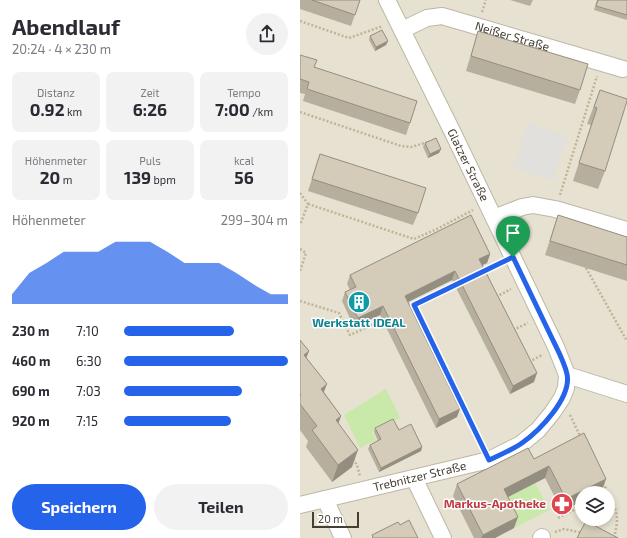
<!DOCTYPE html>
<html lang="de">
<meta charset="utf-8">
<style>
body{margin:0;font-family:"Exo 2",sans-serif;background:#f2f2f3;color:#2b2b33;height:100vh;display:flex;flex-direction:column;font-size:15px;white-space:nowrap}
*{box-sizing:border-box;margin:0}
p{font-size:13px;color:#7c7c81}
.icon{flex:none;width:22px;height:22px;fill:none;stroke:currentColor;stroke-width:2;stroke-linecap:round;stroke-linejoin:round}
.map{position:relative;flex:1;overflow:hidden}
.side{display:flex;flex-direction:column;background:#fff;width:300px}
.side>*{flex:none}
.fabs{position:absolute;left:275px;top:486px;display:grid;gap:8px}
.fabs a{display:grid;place-items:center;width:40px;height:40px;border-radius:50%;background:#fff;box-shadow:0 2px 6px #0003;font-size:20px}
.scale{position:absolute;left:12px;bottom:10px;width:47px;box-sizing:border-box;padding-left:4px;border:2px solid #443e33;border-top:0;font-size:11px;line-height:14px;white-space:nowrap;color:#443e33;-webkit-text-stroke:3px #fff;paint-order:stroke}
.pin{position:absolute;display:grid;place-items:center;width:34px;height:34px;color:#fff;margin:-41px -17px;border-radius:50% 50% 50% 0;rotate:-45deg;box-shadow:0 0 4px #0007}
.pin .icon{rotate:45deg}
.round{display:grid;place-items:center;flex:none;width:42px;height:42px;border-radius:21px;background:#f2f2f3}
.headline{display:flex;align-items:center;justify-content:space-between;height:68px;padding:0 12px}
h1{font-size:22px;font-weight:700;line-height:30px}
.figures{display:grid;grid-template-columns:repeat(3,1fr);gap:6px;height:68px;padding:4px 12px}
.figures div{display:grid;align-content:center;border-radius:8px;background:#f2f2f3;text-align:center}
.figures b{font-size:17px;font-weight:700}
.figures small{font-size:11px;font-weight:400}
.figures p{font-size:11px}
.chart{height:112px;padding:8px 12px}
.chart p{display:flex;justify-content:space-between}
.chart svg{width:100%;height:72px;margin-top:4px;fill:#2563eb;opacity:.7}
.button{display:flex;gap:8px;margin-top:auto;padding:8px 12px}
.button a{flex:1;height:46px;border-radius:24px;background:#2563eb;color:#fff;font-size:16px;font-weight:700;line-height:46px;text-align:center}
.button a+a{background:#f2f2f3;color:#2b2b33}
ul{padding:0 12px;list-style:none;font-size:13px}
li{display:grid;grid-template-columns:64px 48px 1fr;align-items:center;height:30px}
li i{height:10px;border-radius:5px;background:#2563eb}
main{display:flex;flex:1;min-height:0}
.map>svg:first-child{display:block}
.residential{fill:#e6e1d0;fill-rule:evenodd}
.green{fill:#c8e9a9}
.parking{fill:#e2e0dc}
.lines{fill:none;stroke-linecap:round;stroke-linejoin:round}
.minor-casing{stroke:#beb7a5;stroke-width:18}
.path{stroke:#c0b496;stroke-width:2.5;stroke-dasharray:2 2;stroke-linecap:butt}
.minor{stroke:#fff;stroke-width:16}
.wall{fill:#b6af9e}
.shaded-wall{fill:#948e81}
.building{fill:#d4cbb8;stroke:#948e81}
.route-casing{stroke:#fff;stroke-width:8}
.route{stroke:#2563eb;stroke-width:5}
.labels{text-anchor:middle;stroke-width:3;stroke-linejoin:round;paint-order:stroke}
.street-label{font-size:12px;fill:#443e33;stroke:#fff}
.culture-label{font-size:12px;font-weight:bold;fill:#0d838f;stroke:#fff}
.health-label{font-size:12px;font-weight:bold;fill:#be3a42;stroke:#fff;text-anchor:end}
</style>
<main>
<section class="side">
<div class="headline"><div><h1>Abendlauf</h1><p>20:24 · 4 × 230 m</p></div><a class="round"><svg class="icon" aria-label="share" viewBox="0 0 24 24"><path d="M12 15V3M7 8l5-5 5 5M5 13v7h14v-7"/></svg></a></div>
<div class="figures">
<div><p>Distanz</p><b>0.92<small> km</small></b></div>
<div><p>Zeit</p><b>6:26</b></div>
<div><p>Tempo</p><b>7:00<small> /km</small></b></div>
</div>
<div class="figures">
<div><p>Höhenmeter</p><b>20<small> m</small></b></div>
<div><p>Puls</p><b>139<small> bpm</small></b></div>
<div><p>kcal</p><b>56</b></div>
</div>
<div class="chart"><p><span>Höhenmeter</span>299–304 m</p>
<svg viewBox="0 0 160 44" preserveAspectRatio="none"><path d="M0 44V38L10 25L20 19L30 12L40 12L50 12L60 6L70 6L80 6L90 12L100 19L110 19L120 19L130 25L140 32L150 38L160 38V44z"/></svg>
</div>
<ul>
<li><b>230 m</b>7:10<i style="width:67%"></i></li>
<li><b>460 m</b>6:30<i style="width:100%"></i></li>
<li><b>690 m</b>7:03<i style="width:72%"></i></li>
<li><b>920 m</b>7:15<i style="width:65%"></i></li>
</ul>
<div class="button"><a>Speichern</a><a>Teilen</a></div>
</section>
<div class="map">
<svg width="327" height="538" viewBox="0 0 327 538">
<rect width="100%" height="100%" fill="#f2eee3"/>
<path class="residential" d="M0,0H327V538H0ZM282,493H308V519H282Z"/>
<g class="green">
<path d="M86,389L100,418L72,432L76,440L60,448L44,415Z"/>
<path d="M235,483L249,510L214,528L200,501Z"/>
</g>
<path class="parking" d="M228,123L267,136L253,180L214,168Z"/>
<g class="lines">
<g class="minor-casing">
<g id="minor">
<path id="s1" d="M102,30L127,18L142,16L323,69"/>
<path d="M194,218L222,207L233,205L255,209L327,230"/>
<path d="M267,375L327,394"/>
<path d="M114,478L143,538"/>
<path d="M25,499L43,538"/>
<path id="s2" d="M0,505L189,460L221,444L238,430L252,413L262,398L266,388L267,375L256,347L153,133L87,0"/>
<path d="M241,538L242,537"/>
</g>
</g>
<g class="path">
<path d="M182,12L186,0"/>
<path d="M0,21L49,38L83,26"/>
<path d="M0,112L101,146L111,147L128,142"/>
<path d="M0,193L8,204L0,225"/>
<path d="M260,195L297,76"/>
<path d="M8,204L114,239L137,229L173,210"/>
<path d="M0,249L6,253L0,271"/>
<path d="M286,268L327,341"/>
<path d="M182,272L200,264"/>
<path d="M156,284L114,305L182,446"/>
<path d="M196,297L211,289"/>
<path d="M0,301L39,313L50,335L85,319"/>
<path d="M213,330L228,323"/>
<path d="M229,362L242,355"/>
<path d="M270,415L281,438"/>
<path d="M53,459L57,465L60,476"/>
<path d="M303,483L308,493"/>
<path d="M308,494C318,512 319,518 314,538"/>
<path d="M258,518L282,506"/>
<path d="M255,532L264,529L283,533"/>
</g>
<use href="#minor" class="minor"/>
</g>
<g class="wall">
<path d="M0,0H60L51,26L0,9Z"/>
<path d="M210,0H233L230,6Z"/>
<path d="M297,0H327V20L294,10Z"/>
<path d="M178,31L280,90L275,104L166,71Z"/>
<path d="M70,36L88,41L86,45L75,51L69,40Z"/>
<path d="M0,55L14,67L110,123L106,135L3,101L5,94L0,93Z"/>
<path d="M300,90L305,171L298,189L273,181L291,125L287,124Z"/>
<path d="M125,143L141,149L139,153L128,158L123,147Z"/>
<path d="M20,154L118,213L113,225L8,191Z"/>
<path d="M258,215L327,237V281L245,255Z"/>
<path d="M190,254L187,263L182,265L234,382L210,394L152,280L108,302L157,417L136,428L80,315L54,327L42,301L45,292L50,290L47,284L50,275Z"/>
<path d="M0,340L9,351L6,358L24,392L41,416L38,424L52,467L32,482L6,447L8,441L0,430Z"/>
<path d="M75,428L99,430L122,447L121,451L79,472L68,449L70,445L78,441L74,432Z"/>
<path d="M234,459L306,479L302,490L297,493H282V501L262,511L245,478L208,497L214,528L195,538H174L153,496L157,484Z"/>
</g>
<g class="shaded-wall">
<path d="M88,41L86,45L75,51L76,47Z"/>
<path d="M141,149L139,153L128,158L130,154Z"/>
<path d="M190,254L187,263L176,268L179,259Z"/>
<path d="M155,271L152,280L102,305L105,296Z"/>
<path d="M83,306L80,315L54,327L58,318Z"/>
<path d="M9,351L2,368L4,355Z"/>
<path d="M237,373L234,382L210,394L213,386Z"/>
<path d="M27,384L20,402L21,389Z"/>
<path d="M160,409L157,417L136,428L139,419Z"/>
<path d="M41,416L35,433L36,420Z"/>
<path d="M122,447L121,451L79,472L81,468Z"/>
<path d="M58,450L52,467L32,482L38,465Z"/>
<path d="M249,466L245,478L200,501L204,489Z"/>
<path d="M306,479L302,490L297,493H282V501L262,511L266,499Z"/>
<path d="M218,517L214,528L195,538H181L183,535Z"/>
</g>
<g class="building">
<path d="M12,0H60L55,15Z"/>
<path d="M298,0H327V15L296,6Z"/>
<path d="M82,30L88,41L76,47L70,36Z"/>
<path d="M178,31L288,64L280,90L171,56Z"/>
<path d="M0,55L17,60L14,67L117,101L110,123L7,89L9,82L0,79Z"/>
<path d="M300,90L327,99V101L305,171L279,163L297,108L294,107Z"/>
<path d="M136,138L141,149L130,154L125,143Z"/>
<path d="M20,154L126,188L118,213L12,179Z"/>
<path d="M171,215L190,254L179,259L237,373L213,386L155,271L105,296L160,409L139,419L83,306L58,318L45,292L56,287L50,275Z"/>
<path d="M258,215L327,237V265L250,241Z"/>
<path d="M0,340L9,351L4,355L27,384L21,389L41,416L36,420L58,450L38,465L12,430L17,426L0,404V396L1,395L0,394Z"/>
<path d="M93,419L99,430L111,424L122,447L81,468L70,445L81,439L75,428Z"/>
<path d="M284,433L306,479L266,499L249,466L204,489L218,517L183,535L157,484L228,448L234,459Z"/>
<path d="M109,520L118,538H73L72,535L98,522L100,525Z"/>
<path d="M286,521L318,538H277Z"/>
</g>
<g class="lines">
<g class="route-casing">
<path id="route" d="M213,257C225,282 237,307 249,332C255,345 264,360 267,374C272,398 239,431 222,443C212,450 200,455 189,460L114,305Z"/>
</g>
<use href="#route" class="route"/>
</g>
<defs>
<g id="building-disc" transform="scale(1.15)"><circle r="9.5" fill="#0f9aa8" stroke="#fff"/><path d="M-4-6H4V6H1V3H-1V6H-4ZM-2.5-4.3h1.7v1.8h-1.7ZM.8-4.3h1.7v1.8H.8ZM-2.5-1h1.7V.8h-1.7ZM.8-1h1.7V.8H.8Z" fill="#fff"/></g>
<g id="pharmacy-disc" transform="scale(1.15)"><circle r="9.5" fill="#e0444e" stroke="#fff"/><path d="M-2-6h4v4h4v4h-4v4h-4v-4h-4v-4h4Z" fill="#fff"/></g>
</defs>
<g fill-rule="evenodd">
<use href="#building-disc" x="59" y="302"/>
<use href="#pharmacy-disc" x="262" y="504"/>
</g>
<g class="labels">
<g class="street-label">
<text dy="4" stroke="none"><textPath href="#s1" startOffset="116">Neißer Straße</textPath></text>
<text transform="translate(168 165) rotate(64)" y="4">Glatzer Straße</text>
<text dy="4" stroke="none"><textPath href="#s2" startOffset="123">Trebnitzer Straße</textPath></text>
</g>
<g class="culture-label">
<text x="59" y="327">Werkstatt IDEAL</text>
</g>
<g class="health-label">
<text x="246" y="508">Markus-Apotheke</text>
</g>
</g>
</svg>
<div class="fabs">
<a><svg class="icon" aria-label="layers" viewBox="0 0 24 24"><path d="M12 4l9 5-9 5-9-5zM3 14l9 5 9-5"/></svg></a>
</div>
<div class="scale">20 m</div>
<div class="pin" style="left:213px;top:257px;background:#1e9e55"><svg class="icon" aria-label="arrive" viewBox="0 0 24 24"><path d="M6 21V4h12l-3 4 3 4H6"/></svg></div>
</div>
</main>
